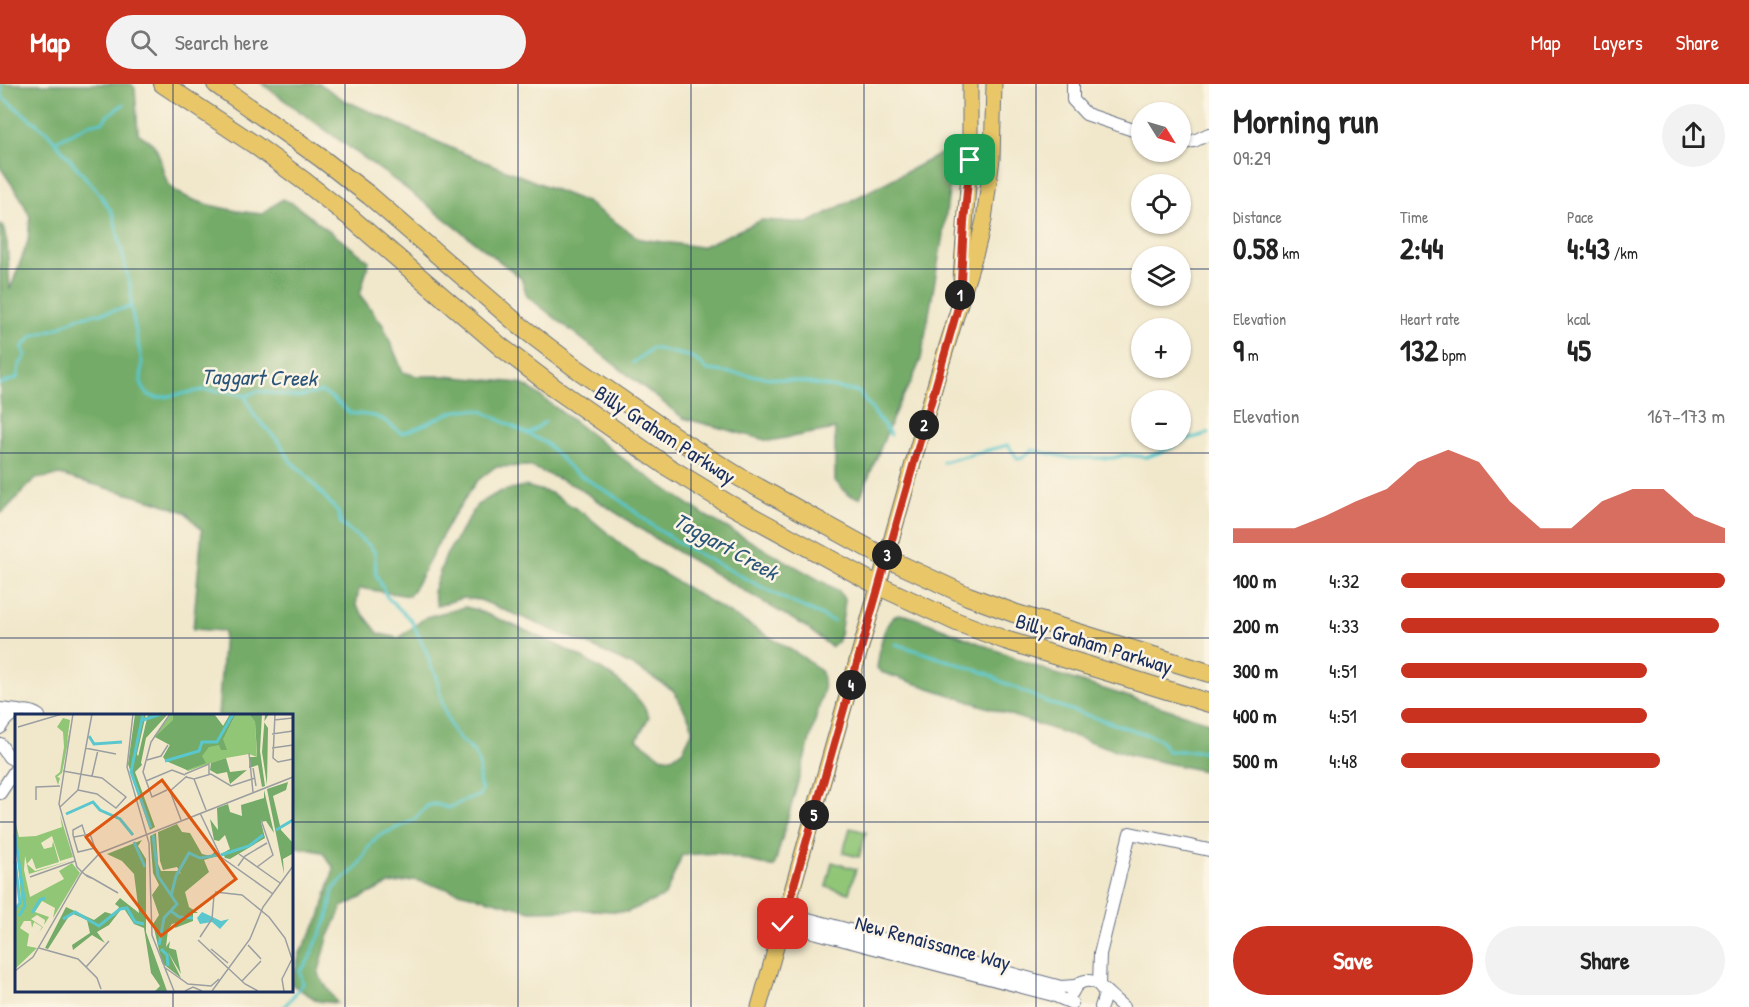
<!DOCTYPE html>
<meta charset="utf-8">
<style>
body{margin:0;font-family:"Patrick Hand",sans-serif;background:#f2f2f2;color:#222;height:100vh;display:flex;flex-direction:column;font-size:22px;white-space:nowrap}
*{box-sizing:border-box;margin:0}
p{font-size:20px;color:#767676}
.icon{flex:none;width:33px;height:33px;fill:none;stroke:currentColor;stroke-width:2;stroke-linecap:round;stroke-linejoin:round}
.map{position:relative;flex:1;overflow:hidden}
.drawer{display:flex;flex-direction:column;background:#fff;width:540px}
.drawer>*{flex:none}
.needle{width:39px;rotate:127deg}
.buttons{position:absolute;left:1131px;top:18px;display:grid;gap:12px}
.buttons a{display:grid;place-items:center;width:60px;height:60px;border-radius:50%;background:#fff;box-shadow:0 2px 4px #0004;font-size:30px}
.pin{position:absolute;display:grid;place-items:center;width:51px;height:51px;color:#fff;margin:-26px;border-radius:12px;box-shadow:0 3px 9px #0006}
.km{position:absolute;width:30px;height:30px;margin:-15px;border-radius:50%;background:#222;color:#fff;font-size:16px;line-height:30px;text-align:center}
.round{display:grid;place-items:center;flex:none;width:63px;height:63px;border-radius:32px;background:#f2f2f2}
.headline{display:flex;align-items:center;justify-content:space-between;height:102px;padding:0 24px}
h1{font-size:33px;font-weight:700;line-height:45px}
.stats{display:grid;grid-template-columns:repeat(3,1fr);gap:9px;height:102px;padding:6px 24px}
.stats div{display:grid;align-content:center}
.stats b{font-size:30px;font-weight:700}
.stats small{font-size:16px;font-weight:400}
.stats p{font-size:16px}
.chart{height:168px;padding:12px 24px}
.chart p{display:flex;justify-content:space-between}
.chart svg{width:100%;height:108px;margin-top:6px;fill:#c8321e;opacity:.7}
.cta{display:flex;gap:12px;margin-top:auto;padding:12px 24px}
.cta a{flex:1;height:69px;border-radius:36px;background:#c8321e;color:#fff;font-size:24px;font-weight:700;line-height:69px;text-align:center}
.cta a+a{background:#f2f2f2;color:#222}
ul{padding:0 24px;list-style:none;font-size:20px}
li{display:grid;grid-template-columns:96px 72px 1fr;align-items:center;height:45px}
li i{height:15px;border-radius:8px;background:#c8321e}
header{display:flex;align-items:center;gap:36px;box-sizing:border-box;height:84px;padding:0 30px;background:#c8321e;color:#fff}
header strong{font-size:28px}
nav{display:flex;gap:33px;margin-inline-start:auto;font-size:21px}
.search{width:420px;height:54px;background:#f2f2f2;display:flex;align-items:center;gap:15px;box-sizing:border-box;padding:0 21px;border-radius:33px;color:#767676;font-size:22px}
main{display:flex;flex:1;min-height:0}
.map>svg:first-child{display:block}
.green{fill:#91c677;stroke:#567a6a;stroke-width:1.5}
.forest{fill:#74ab68;stroke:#486d63;stroke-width:1.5}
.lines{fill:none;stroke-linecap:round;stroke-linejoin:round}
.stream{stroke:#59c7cd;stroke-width:3}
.minor-casing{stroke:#667084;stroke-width:14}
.major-casing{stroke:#667084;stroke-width:17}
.highway-casing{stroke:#667084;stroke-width:20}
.minor{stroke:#fff;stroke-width:12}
.major{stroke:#e9c769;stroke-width:15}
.highway{stroke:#e9c769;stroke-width:18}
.route-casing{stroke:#fff;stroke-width:12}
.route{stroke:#c8321e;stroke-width:8}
.grid{fill:none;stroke:#1b2f5e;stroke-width:1.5;stroke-opacity:0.55}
.labels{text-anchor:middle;stroke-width:5;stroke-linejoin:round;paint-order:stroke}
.street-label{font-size:21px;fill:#1b2f5e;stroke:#fcf5e5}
.water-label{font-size:22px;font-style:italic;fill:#2a557a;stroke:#fcf5e5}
.inset-river{fill:none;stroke:#59c7cd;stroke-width:3}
.inset-road{fill:none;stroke:#9b9ea0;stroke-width:1.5}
.view{fill:#de5710;fill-opacity:0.15;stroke:#de5710;stroke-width:3}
.inset-edge{fill:none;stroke:#1b2f5e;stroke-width:3}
</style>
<header>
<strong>Map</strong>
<div class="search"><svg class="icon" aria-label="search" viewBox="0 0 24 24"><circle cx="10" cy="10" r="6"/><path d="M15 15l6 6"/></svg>Search here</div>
<nav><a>Map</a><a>Layers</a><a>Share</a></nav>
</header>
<main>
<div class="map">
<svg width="1209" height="923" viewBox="0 0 1209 923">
<rect width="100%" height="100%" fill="#fcf5e5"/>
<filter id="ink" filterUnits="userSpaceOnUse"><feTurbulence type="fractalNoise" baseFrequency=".0167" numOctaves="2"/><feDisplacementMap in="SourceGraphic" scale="12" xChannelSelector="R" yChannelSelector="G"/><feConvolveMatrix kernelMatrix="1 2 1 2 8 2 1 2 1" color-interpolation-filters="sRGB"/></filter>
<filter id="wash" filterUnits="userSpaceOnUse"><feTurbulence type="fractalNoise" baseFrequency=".008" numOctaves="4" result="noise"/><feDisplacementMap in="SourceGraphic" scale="24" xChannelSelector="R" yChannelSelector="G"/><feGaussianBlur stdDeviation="1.35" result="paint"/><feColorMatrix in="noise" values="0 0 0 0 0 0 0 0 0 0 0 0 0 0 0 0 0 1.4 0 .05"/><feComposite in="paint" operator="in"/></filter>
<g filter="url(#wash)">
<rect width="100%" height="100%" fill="#f1e8cc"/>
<g class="green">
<path d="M850,744L866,748L859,773L843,769Z"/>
<path d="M832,778L856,785L849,809L826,803Z"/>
</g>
<g class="forest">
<path d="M0,0H131L135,4L138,49C143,53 149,56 153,60C162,69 161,88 168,99C180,119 239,128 262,130L282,115L292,119L369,177L360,211L383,241L403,288L417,292H445L519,299L531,305L638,386L706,432L839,507L845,517L840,551L837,558L831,563L806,543L659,457L577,403L529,382L495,383L476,398L450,437L417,500L409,512L359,504L356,521L379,550L399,554L426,533L465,523L477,526C521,545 633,587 649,633L637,655L660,672L672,674L683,666L692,648L691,638L673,606L637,584L589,561L480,516L462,514L437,522L433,508L445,473L477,421L499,408L525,402L551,409L586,431L642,477L803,573L822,588L824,605L774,783L717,769L682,771L665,812L627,828L594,826L531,827L414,796L389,800L342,823L328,854L318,890L337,919L318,917L291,900L300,869L320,833L334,784L322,768L291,762V632H218L224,547L193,545L202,446L185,428L157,418L60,391L35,395L3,428L0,429V140L3,142L7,159L10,206L28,157L30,133L21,114L0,83Z"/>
<path d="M262,0H320L344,16L458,67L586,118L640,155L701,163L762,136L808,139L950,65V101L942,157L921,275L911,299L899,319L860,414L849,411L835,397V345L769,357L683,334L527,212L521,194L404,103Z"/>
<path d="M899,530L909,532L944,545L1053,589L1209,638V688L1130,671L881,588L877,584C880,568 881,537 899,530Z"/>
</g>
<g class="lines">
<g class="stream">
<path d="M0,1L2,4L1,12L47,48L101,112L113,130L131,206V223L142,279L141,298L144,306L149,311L157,314L204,306L226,307L245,312L258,307L296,313L322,308L331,313L350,329L374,332L384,336L401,349C430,343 451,319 482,327L546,359L573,387L616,413L657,445L691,466L783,514L833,537"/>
<path d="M56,57L92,39L103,38L107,32L124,20"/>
<path d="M633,279L652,264L692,273L708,286L802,298L859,308L891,351"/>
<path d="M0,300L17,294L19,282L26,271L22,264L32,252L58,244L77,234L131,223"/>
<path d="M245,312L254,331L280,359L291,378L303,388L338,428L341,440L370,462L375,469L376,490L387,513L411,536L427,569L431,583L436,590C439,607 446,640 458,653C464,661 473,664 477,674C483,686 475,692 482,706L479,712L467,715L449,724L435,720L427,722L414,736L379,752L372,758L356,785L342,796L333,806L328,833L307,879L300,887L303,900L284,923"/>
<path d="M529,349L545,338"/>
<path d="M943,378L1008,361L1018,375L1022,374L1032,366L1070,374H1113L1124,371L1147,373L1167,366L1186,356L1209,349"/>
<path d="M896,560L989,590L1000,597L1049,619L1152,652L1159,655L1168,667H1209"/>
</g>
</g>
</g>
<g filter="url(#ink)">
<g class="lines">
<g class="minor-casing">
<g id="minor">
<path d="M1073,0V16L1086,30L1142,49"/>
<path d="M1180,60L1194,57L1209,50"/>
<path d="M0,625L18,627"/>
<path d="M0,644C8,629 24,622 39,632"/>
<path d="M0,660L9,673L16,677"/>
<path d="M0,709L16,685"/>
<path d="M786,829L1061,903L1075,902"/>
<path d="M783,840L1053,911L1072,919"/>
<path d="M1099,901L1100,870L1130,749L1209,766"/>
<path d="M1103,905L1123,923"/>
<path d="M1072,909C1079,892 1099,893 1105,911L1101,923"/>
</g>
</g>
<g class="major-casing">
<g id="major">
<path d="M961,195L970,76V0"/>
<path d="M759,923L938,291L977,164L984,136L992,75L994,0"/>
</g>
</g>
<g class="highway-casing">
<g id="highway">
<path d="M163,0L255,61L304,97L351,134L501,263L556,305L668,383L727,419L879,502L957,538L1005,556L1209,619"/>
<path d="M216,0L321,74L370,112L519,241L573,282L684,359L741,394L886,474L968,512L1014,529L1209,589"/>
</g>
</g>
<use href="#minor" class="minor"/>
<use href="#major" class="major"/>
<use href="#highway" class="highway"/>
</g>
</g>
<g class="lines" filter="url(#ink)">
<g class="route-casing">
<path id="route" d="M783,840L960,216L964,138L970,76"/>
</g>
<use href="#route" class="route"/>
</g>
<path class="grid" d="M173,0V632M345,0V923M518,0V923M691,0V923M864,0V923M1036,0V923M0,185H1142M1180,185H1209M0,369H1209M0,554H1209M0,738H16M291,738H1209M173,906V923"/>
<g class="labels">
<g class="street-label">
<text transform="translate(665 351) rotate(33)" y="7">Billy Graham Parkway</text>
<text transform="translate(1094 560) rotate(17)" y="7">Billy Graham Parkway</text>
<text transform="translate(933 859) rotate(15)" y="7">New Renaissance Way</text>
</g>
<g class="water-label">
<text transform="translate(259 293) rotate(1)" y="8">Taggart Creek</text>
<text transform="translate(726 462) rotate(29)" y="8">Taggart Creek</text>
</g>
</g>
<g transform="translate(15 630)">
<rect width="278" height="278" fill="#f1e8cc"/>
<path d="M156,0H199L212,17L221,0H234L240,8L242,43L234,40L211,44L173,57L150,40L155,31L139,22ZM48,4L55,6L52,28L57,7L47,59L42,63L45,64L43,71L40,62L45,58L49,33L48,18L42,13ZM45,101L58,143L45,147L37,122L26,129L29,135L37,133L38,127L44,148L21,155L17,144L12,150L20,157L58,146L14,160L10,142L9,156L15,183L49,165L44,157L57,149L65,159L38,204L40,194L27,187L20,198L34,203L29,211L30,206L22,201L16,205L28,213L24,218L27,213L19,208L17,214L16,207H9L5,214L14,220L12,232L22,234L0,255V196L6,188L0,106L4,123L21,122L47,113Z" fill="#91c677"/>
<path d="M120,0H131L122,40L127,51L120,58L140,113L135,116L113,50ZM133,0H153L131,24L126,49L123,43ZM158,0H199L208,12L215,0H221L208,25L212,36H206L204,31L194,33L187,42L191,49L172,56L151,47L148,43L155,31L140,23L158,6ZM234,0H247L245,37L250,72L247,73L243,51L234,54L235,43H242V39L240,8ZM250,0H254L249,8L253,14L252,71L247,38ZM211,44L215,58L232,56L215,70L212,58L202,60L195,56L196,49ZM273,68L271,76L258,82L266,116L277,128V140L268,145L269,160L252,75ZM249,76L259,119L251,107L246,108L250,124L215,145L210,144L208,139L215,135L210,121L204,127L199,126L195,105L203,116L202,94L213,90L215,98L227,102L226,91L249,84ZM162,110L167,118L175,119L187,140L196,142L200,137L202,142L189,146L194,158L170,178L174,193L183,199H178V207L160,214L161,209L157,210L153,216L151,233L155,227L154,234L161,236L166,260L153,238L166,264L147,249L138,210L144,201L137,181L144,171L138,159L135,122L141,119L143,150L146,157H162L166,160L162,153L148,156L145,147L143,118ZM127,126L123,132L131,145V218L152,277H140L145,272L136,259L129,214L119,210L108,193L94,211L82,218L90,229L77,221L58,236L57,231L75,219L72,206L56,199L33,235L30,234L51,193L79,206L90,198L100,201L104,193L100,190L105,184L124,199L119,160L107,147L92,140Z" fill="#74ab68"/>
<path d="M187,198L206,207L214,205L205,215L197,208L185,210L182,204Z" fill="#59c7cd"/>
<path class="inset-river" d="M128,0L116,58L136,114M128,6L146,0M74,22L79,30L107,28M150,47L184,37L187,28H202L218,0M51,100L78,88L85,96L105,105L118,121M261,116L278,106M0,121L10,192L4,202M138,121L143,162L162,190L149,204L144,231M119,128L130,153M206,141L234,132L248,121M0,147L5,189L0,195M156,182L161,162L174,139L185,144L203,141M156,197L164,203L178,204M17,199L25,186L30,184M48,205L60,198L84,212L105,195L112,194L120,208L129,210M146,235L152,241L153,252"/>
<path class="inset-road" d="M58,0L44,90L62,153L67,158L72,162L76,164H77L71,161M118,0L112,53L134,129L137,221L159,277M260,0L258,44L263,48L278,45M259,6L278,4M3,13L47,0M257,20L278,17M70,34L101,40M257,34L278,31M234,39L238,78M132,46L146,42L153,31M238,54L241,72M48,57L87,64L111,83L101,94L82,80L63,76M170,60L194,50V60M77,62L83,36M171,63L179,65L196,60L216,72L240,64M179,65L191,96M131,67L157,56L170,61M63,76L77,0M152,76L137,83L128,58L136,28L155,0M155,77L166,106M155,77L172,62M21,86V73L45,72M45,93L63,76M185,99L206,143L258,180M59,123L75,120L80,134L63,138L60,128L58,121V116L67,111L70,120M224,140L265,169M223,152L230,142L252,129M242,153L258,141L246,106M15,163L60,147M77,164L103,179M200,178L227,181L254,203L270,224L277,245L267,265L269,277M185,223L197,205L199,181M183,226L230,270L243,277M233,231L246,245M24,234L63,245L82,264L86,275M196,235L213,249M71,253L94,227M149,253L173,270L196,272L204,265M0,257L18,243L67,158L85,139L278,63M227,267L246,247M170,277L178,273L187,277M197,277L235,225L248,193L278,152"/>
<path class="view" d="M147,66L221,165L146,222L71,123Z"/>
<rect width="278" height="278" class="inset-edge"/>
</g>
</svg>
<div class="buttons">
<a><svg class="needle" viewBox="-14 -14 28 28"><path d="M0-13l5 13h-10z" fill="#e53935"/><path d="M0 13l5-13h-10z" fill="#767676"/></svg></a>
<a><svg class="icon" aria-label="locate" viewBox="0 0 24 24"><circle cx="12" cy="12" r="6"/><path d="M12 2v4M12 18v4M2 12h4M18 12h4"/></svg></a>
<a><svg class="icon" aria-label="layers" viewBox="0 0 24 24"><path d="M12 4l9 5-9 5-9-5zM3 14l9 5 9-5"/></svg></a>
<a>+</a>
<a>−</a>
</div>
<div class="pin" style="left:970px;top:76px;background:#1e9e55"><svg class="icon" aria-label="arrive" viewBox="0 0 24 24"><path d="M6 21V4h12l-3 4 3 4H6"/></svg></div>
<div class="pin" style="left:783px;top:840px;background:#d93025"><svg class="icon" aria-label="check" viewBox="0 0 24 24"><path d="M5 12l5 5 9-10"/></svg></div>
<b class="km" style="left:960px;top:211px">1</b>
<b class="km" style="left:924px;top:341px">2</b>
<b class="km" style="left:887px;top:471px">3</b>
<b class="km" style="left:851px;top:601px">4</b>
<b class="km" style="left:814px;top:731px">5</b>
</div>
<section class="drawer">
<div class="headline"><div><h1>Morning run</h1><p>09:29</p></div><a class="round"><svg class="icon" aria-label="share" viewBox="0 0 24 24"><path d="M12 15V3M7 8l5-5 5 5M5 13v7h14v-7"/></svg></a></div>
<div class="stats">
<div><p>Distance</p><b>0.58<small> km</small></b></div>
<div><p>Time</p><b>2:44</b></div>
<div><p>Pace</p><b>4:43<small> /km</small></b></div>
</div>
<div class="stats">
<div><p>Elevation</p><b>9<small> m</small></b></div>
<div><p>Heart rate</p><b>132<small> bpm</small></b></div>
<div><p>kcal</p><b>45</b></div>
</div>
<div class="chart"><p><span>Elevation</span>167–173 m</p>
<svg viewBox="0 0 160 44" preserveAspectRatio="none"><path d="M0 44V38L10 38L20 38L30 33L40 27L50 22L60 11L70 6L80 11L90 27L100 38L110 38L120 27L130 22L140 22L150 33L160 38V44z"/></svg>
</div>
<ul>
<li><b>100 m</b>4:32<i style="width:100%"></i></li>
<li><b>200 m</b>4:33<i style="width:98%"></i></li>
<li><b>300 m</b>4:51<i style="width:76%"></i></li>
<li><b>400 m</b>4:51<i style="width:76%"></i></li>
<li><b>500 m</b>4:48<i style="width:80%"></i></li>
</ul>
<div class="cta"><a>Save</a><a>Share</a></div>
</section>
</main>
